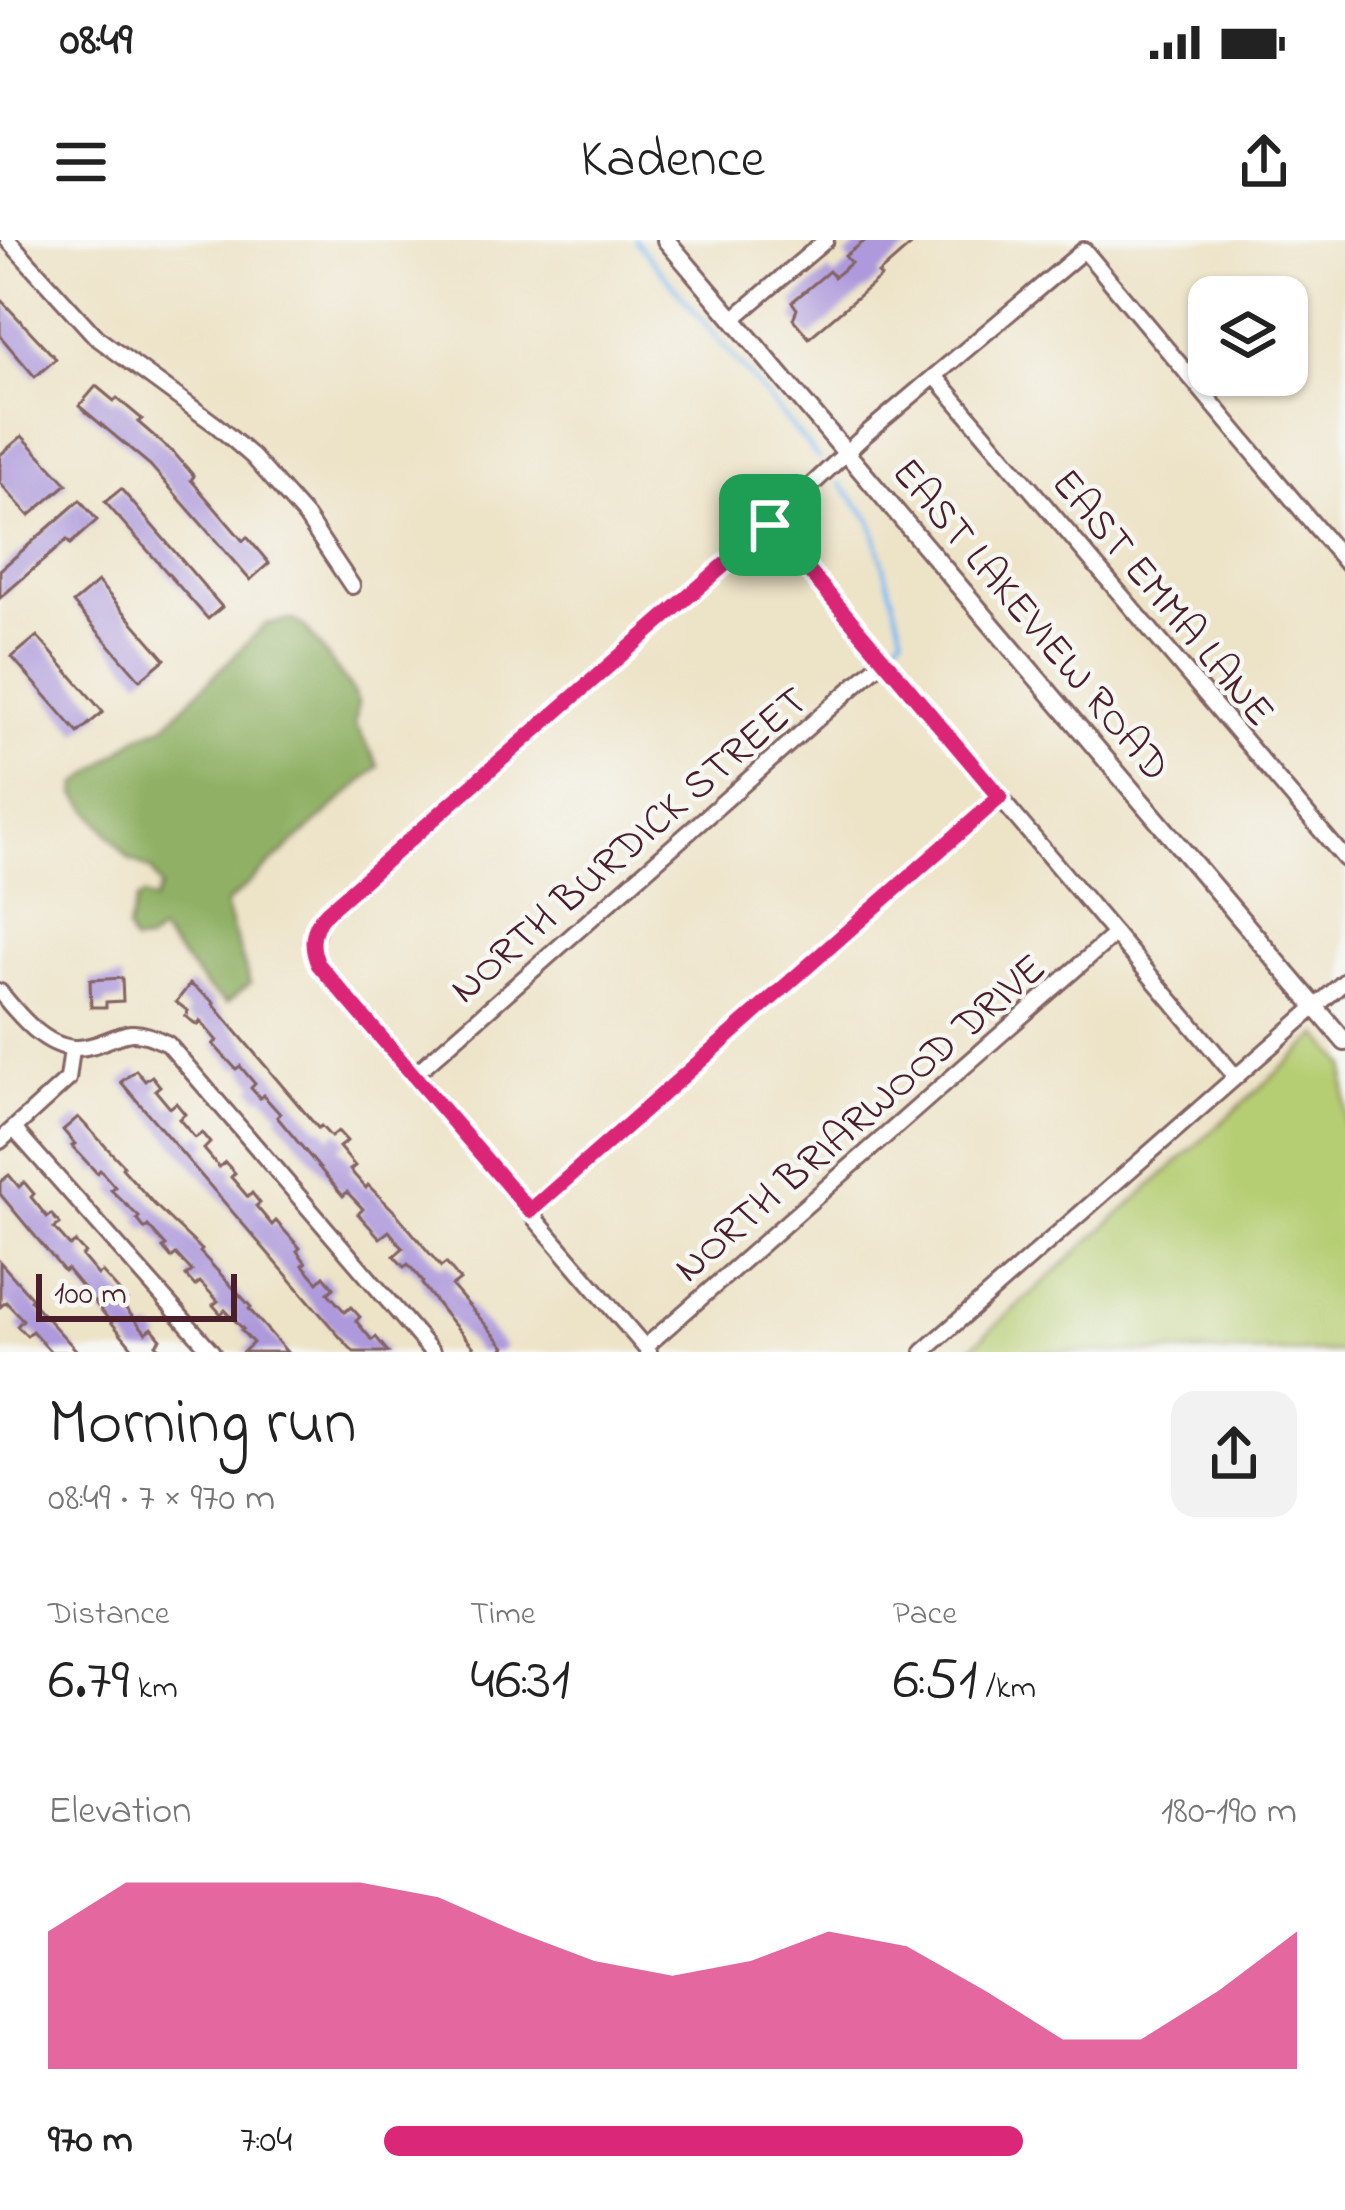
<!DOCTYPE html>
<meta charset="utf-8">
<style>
body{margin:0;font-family:"Indie Flower",sans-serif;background:#f2f2f2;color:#222;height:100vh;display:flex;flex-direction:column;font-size:45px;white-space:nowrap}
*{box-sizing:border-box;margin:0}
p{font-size:39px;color:#767676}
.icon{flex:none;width:66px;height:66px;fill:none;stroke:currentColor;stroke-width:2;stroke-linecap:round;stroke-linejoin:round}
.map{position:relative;height:1112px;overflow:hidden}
.drawer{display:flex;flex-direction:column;background:#fff;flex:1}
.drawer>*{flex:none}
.buttons{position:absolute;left:1188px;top:36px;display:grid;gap:24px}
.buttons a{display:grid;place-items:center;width:120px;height:120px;border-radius:24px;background:#fff;box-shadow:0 3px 9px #0004;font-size:60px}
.scale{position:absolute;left:36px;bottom:30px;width:201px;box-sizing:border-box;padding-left:12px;border:6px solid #4a1f2b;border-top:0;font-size:33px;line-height:42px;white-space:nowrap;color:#4a1f2b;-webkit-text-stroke:9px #f6f6f2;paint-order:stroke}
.pin{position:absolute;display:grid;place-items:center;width:102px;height:102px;color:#fff;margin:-51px;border-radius:24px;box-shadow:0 6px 18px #0006}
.round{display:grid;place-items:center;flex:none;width:126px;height:126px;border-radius:24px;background:#f2f2f2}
.head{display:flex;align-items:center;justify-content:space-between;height:204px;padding:0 48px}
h1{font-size:66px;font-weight:600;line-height:90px}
.stats{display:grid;grid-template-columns:repeat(3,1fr);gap:18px;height:204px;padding:12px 48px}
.stats div{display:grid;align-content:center}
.stats b{font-size:60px;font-weight:600}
.stats small{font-size:33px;font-weight:400}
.stats p{font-size:33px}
.chart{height:336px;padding:24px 48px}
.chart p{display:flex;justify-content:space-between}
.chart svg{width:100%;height:216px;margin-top:12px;fill:#db2777;opacity:.7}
ul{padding:0 48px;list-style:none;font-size:39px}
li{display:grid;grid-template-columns:192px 144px 1fr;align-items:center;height:90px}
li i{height:30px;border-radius:15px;background:#db2777}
.status{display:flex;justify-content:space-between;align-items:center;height:84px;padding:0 60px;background:#fff;direction:ltr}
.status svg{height:33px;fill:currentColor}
header{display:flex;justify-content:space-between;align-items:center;height:156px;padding:0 48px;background:#fff;font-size:54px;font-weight:600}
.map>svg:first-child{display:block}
.green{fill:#b6ce73;stroke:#80764f;stroke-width:3}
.forest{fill:#90b165;stroke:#6d6848;stroke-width:3}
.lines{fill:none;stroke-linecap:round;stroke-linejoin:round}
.stream{stroke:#7fbcf2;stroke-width:4.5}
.building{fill:#ad99db}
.minor-casing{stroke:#836462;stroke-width:20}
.tertiary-casing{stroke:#836462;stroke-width:22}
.minor{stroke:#fff;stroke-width:14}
.tertiary{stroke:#fff;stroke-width:16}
.route-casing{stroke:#fff;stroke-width:24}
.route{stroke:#db2777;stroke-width:15}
.labels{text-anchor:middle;stroke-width:9;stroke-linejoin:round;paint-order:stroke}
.street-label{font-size:42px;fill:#4a1f2b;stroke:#f6f6f2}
</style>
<div class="status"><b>08:49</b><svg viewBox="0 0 49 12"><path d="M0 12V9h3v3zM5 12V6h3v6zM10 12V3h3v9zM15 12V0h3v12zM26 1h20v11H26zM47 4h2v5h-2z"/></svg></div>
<header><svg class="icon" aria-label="menu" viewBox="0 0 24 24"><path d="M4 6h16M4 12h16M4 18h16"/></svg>Kadence<svg class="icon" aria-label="share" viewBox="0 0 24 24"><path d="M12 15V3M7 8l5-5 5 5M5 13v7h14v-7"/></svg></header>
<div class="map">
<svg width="1345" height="1112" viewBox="0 0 1345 1112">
<rect width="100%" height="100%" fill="#f6f6f2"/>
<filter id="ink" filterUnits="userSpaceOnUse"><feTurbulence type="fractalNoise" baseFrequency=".00833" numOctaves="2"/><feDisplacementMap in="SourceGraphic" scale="24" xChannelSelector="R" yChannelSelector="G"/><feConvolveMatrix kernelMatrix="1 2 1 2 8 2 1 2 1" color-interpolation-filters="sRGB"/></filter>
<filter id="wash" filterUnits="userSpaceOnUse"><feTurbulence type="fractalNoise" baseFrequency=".004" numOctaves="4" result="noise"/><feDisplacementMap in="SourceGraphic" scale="48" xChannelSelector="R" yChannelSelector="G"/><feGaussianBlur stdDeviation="2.7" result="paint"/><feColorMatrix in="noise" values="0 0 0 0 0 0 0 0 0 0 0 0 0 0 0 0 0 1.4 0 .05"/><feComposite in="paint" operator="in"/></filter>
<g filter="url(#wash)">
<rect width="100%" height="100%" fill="#ede3c7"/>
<path class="green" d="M1319,795L1345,825V1112H966Z"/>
<path class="forest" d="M294,380L306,388L350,447L358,463L355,484L379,526L225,665L250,744L226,763L207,748L160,692L147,702L133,703L127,690L137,660L144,656L154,661L161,647L151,630L129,619L76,554L78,544L139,496L164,486L266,384Z"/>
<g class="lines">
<g class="stream">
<path d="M635,0L819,219"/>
<path d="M839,243L871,280L903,395L884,412"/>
</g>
</g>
<g id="blocks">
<g class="building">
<path d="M866,0H917L878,34L881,37L809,98L793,79L797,69L792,62L829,31L834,37L851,23L845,16Z"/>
<path d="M0,59L56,119L35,137L0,96Z"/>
<path d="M96,146L114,161L117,158L142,179L138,182L175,214L194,236L191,240L243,301L247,297L269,323L250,340L150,225L79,166Z"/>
<path d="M22,196L67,244L29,276L0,243V215Z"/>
<path d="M121,249L222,367L208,379L105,262Z"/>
<path d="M80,260L97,280L70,304L67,300L0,358V330Z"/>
<path d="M98,342L165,419L140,440L73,363Z"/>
<path d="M37,396L103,472L78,493L12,417Z"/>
<path d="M122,738L123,761L106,762V767H91L90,740Z"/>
<path d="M190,744L214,762L213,764L318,888L321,886L331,897L338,891L347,901L339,907L355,926L350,930L366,948L368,945L395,972L441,1027L446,1023L460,1040L452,1046L505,1107L499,1112H478L445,1074L422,1044L423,1042L408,1024L404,1027L394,1016L403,1008L389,991L380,998L358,974L363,969L347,952L343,956L277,877L280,874L263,855L260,858L251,848L255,844L240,826L236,829L223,815L213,804L217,801L200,781L197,785L185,776L188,771L176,762Z"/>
<path d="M136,830L145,841L152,836L160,846L155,850L170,868L176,863L185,874L179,879L195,898L202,893L210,903L204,909L219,927L225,922L235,933L231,937L248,957L252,953L260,963L256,966L272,985L276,981L300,1008L297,1011L306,1023L303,1025L318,1042L324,1036L334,1048L328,1053L345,1072L351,1067L360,1077L356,1081L372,1100L376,1097L388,1112H354L339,1096L121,842Z"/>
<path d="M78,877L124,926L122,928L154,964L202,1010L200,1012L251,1067L249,1069L287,1112H243L253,1103L241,1090L243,1089L225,1070L221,1074L213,1065L218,1061L200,1042L195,1046L186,1036L192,1031L176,1014L171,1018L163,1008L166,1006L148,986L145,989L137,979L139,977L111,950L115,947L100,930L97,933L72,906L75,904L63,890Z"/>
<path d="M9,935L19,947L24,942L34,954L31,957L47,977L51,974L60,984L54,988L70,1006L75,1002L85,1013L82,1016L98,1035L102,1032L127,1060L122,1064L146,1093L152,1088L161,1099L156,1104L163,1112H136L67,1029L64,1031L0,954V942Z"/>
<path d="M0,1022L32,1058L30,1060L78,1112H51L32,1091L27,1096L17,1086L23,1080L6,1062L0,1067Z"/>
</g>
</g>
</g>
<g filter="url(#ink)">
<use href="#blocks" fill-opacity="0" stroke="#836462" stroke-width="3"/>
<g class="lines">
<g class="minor-casing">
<g id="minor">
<path d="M8,0L96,97L216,185L253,217L306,277L352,346"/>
<path d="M733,79L826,0"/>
<path d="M935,136L1345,619"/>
<path d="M769,285L1235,836"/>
<path d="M0,752C18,774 44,807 75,808C95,809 113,795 131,793C144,792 157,799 168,804L432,1112"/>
<path d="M414,835L884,420"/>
<path d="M14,889L212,1112"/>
<path d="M0,901L68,839L72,809"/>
<path d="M530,971L1000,557"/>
<path d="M645,1107L1115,694"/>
<path d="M649,1112L318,725L313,707L319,681L769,285L866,194L1084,10L1345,322"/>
<path d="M923,1112L1345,741"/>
</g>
</g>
<g class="tertiary-casing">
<path id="tertiary" d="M666,0L1345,802"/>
</g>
<use href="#minor" class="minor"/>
<use href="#tertiary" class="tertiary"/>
</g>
</g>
<g class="lines" filter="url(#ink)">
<g class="route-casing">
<path id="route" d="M770,285L1000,557L530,971L318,724C310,706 311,688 326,673Z"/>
</g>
<use href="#route" class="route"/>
</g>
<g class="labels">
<g class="street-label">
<text transform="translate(1165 356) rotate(50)" y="15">EAST EMMA LANE</text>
<text transform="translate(1033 378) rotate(50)" y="15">EAST LAKEVIEW ROAD</text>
<text transform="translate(627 603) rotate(-41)" y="15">NORTH BURDICK STREET</text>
<text transform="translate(858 876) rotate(-41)" y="15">NORTH BRIARWOOD DRIVE</text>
</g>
</g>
</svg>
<div class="buttons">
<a><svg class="icon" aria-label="layers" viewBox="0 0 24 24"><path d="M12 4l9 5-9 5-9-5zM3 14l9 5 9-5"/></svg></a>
</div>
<div class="scale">100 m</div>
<div class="pin" style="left:770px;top:285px;background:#1e9e55"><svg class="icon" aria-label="arrive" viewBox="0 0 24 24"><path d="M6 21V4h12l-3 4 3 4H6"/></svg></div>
</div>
<section class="drawer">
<div class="head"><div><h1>Morning run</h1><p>08:49 · 7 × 970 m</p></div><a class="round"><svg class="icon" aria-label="share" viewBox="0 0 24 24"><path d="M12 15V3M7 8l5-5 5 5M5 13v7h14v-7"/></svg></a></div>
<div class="stats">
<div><p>Distance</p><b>6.79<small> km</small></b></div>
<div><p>Time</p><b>46:31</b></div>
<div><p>Pace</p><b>6:51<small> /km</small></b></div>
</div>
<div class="chart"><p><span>Elevation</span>180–190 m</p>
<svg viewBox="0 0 160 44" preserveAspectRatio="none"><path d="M0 44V16L10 6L20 6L30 6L40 6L50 9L60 16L70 22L80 25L90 22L100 16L110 19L120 28L130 38L140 38L150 28L160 16V44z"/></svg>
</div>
<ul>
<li><b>970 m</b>7:04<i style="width:70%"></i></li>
</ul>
</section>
